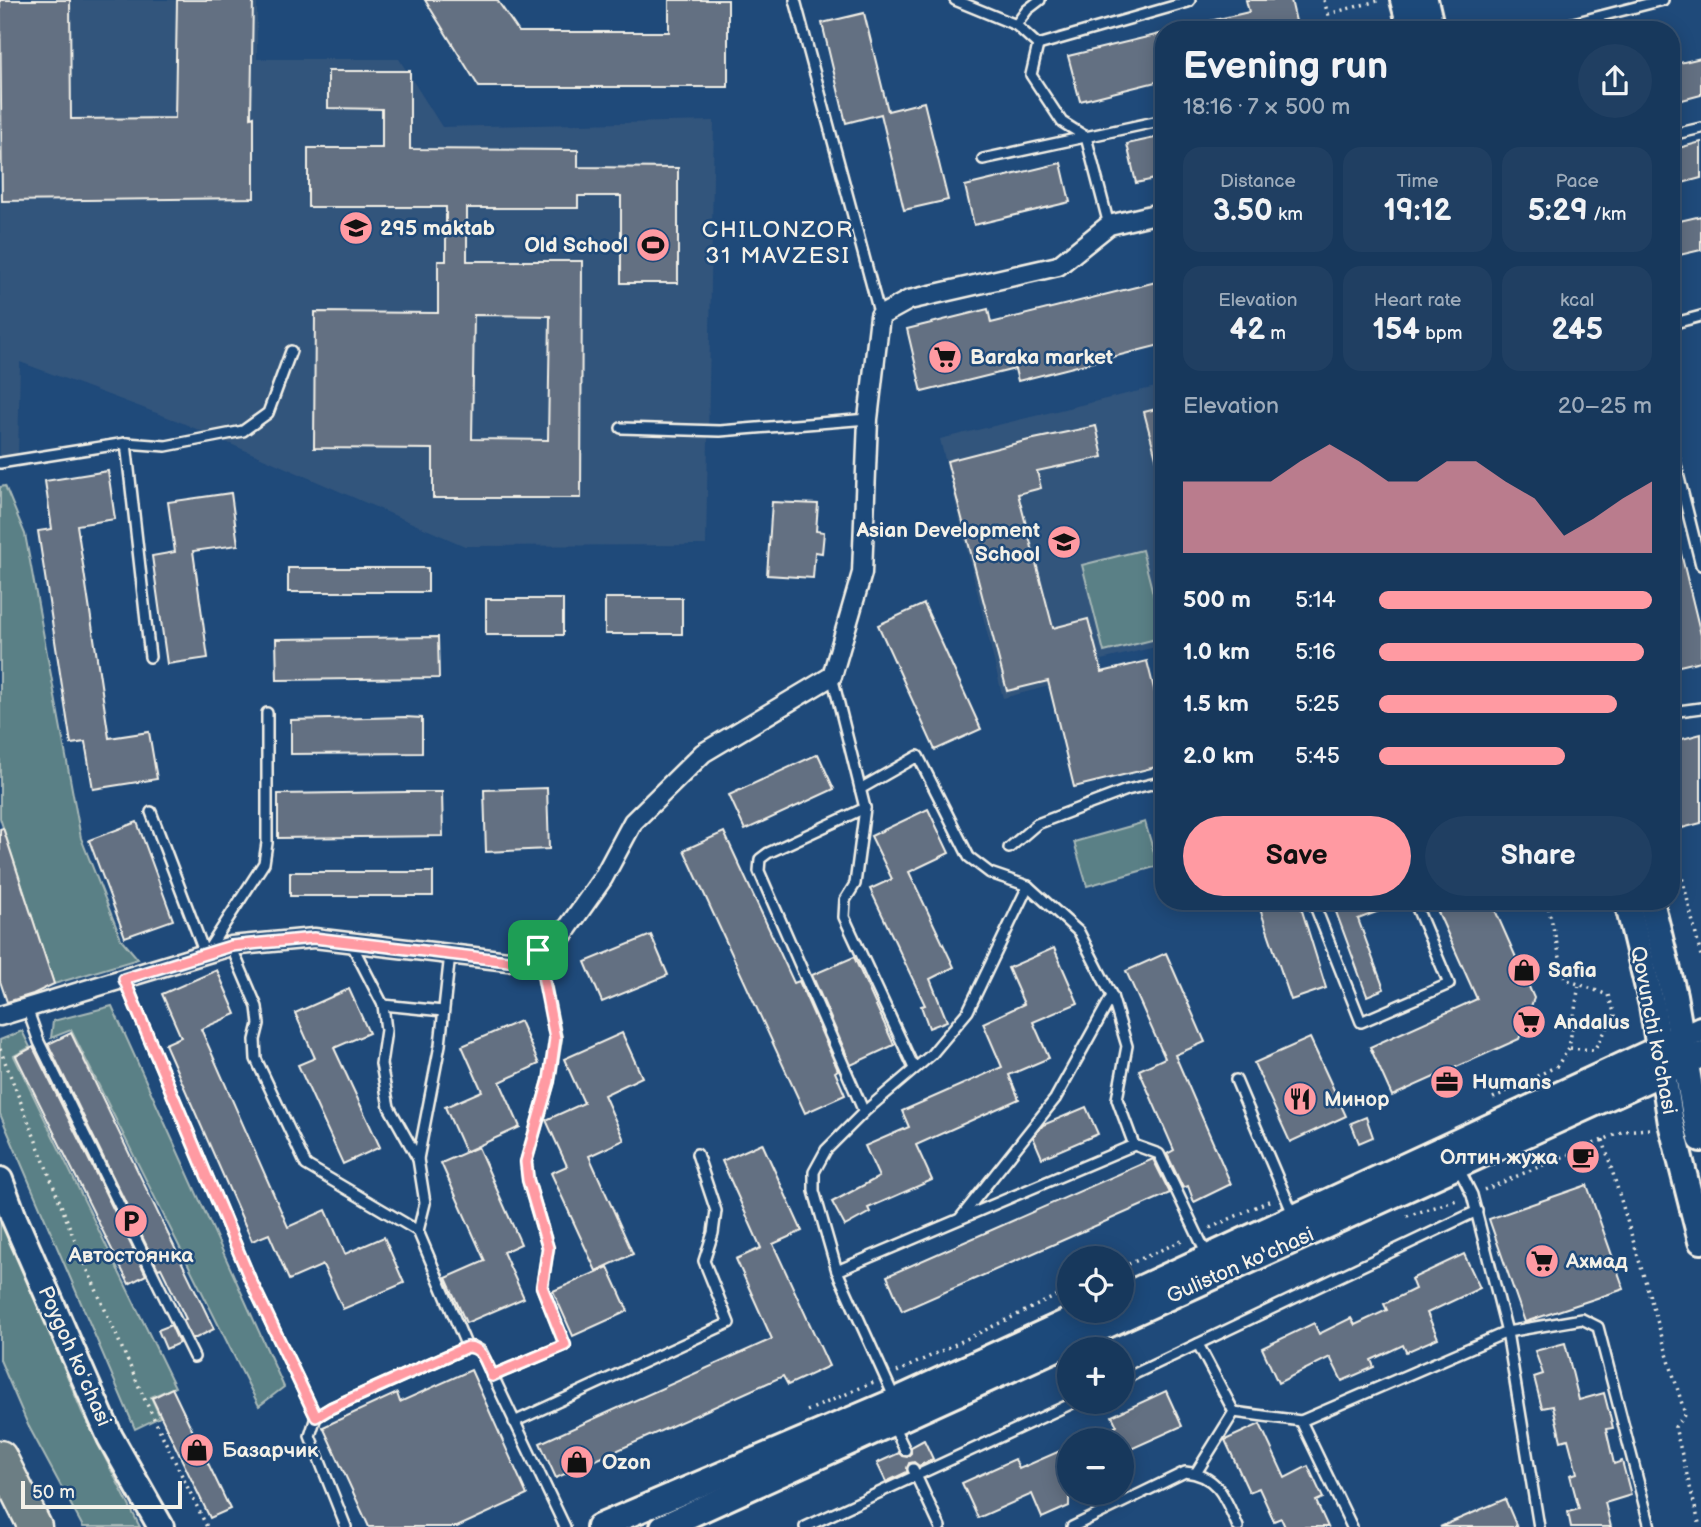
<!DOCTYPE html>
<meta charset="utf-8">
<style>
body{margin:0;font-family:"Balsamiq Sans",sans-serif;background:#203f62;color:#f1f3f6;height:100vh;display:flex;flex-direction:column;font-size:26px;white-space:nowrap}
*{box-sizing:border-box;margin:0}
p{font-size:23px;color:#9eacbb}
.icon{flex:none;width:38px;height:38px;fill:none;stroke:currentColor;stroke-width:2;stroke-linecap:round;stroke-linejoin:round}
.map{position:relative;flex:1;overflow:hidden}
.drawer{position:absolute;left:1155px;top:21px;width:525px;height:889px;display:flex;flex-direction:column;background:#17385c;border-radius:28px;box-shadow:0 4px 18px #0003,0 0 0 2px #365272}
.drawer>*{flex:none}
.tools{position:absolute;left:1057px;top:1246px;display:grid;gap:14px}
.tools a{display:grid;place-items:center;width:77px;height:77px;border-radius:50%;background:#17385c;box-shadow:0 4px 18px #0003,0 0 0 2px #365272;font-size:35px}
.scale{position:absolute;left:21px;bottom:18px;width:161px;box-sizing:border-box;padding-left:7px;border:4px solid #f4f1e8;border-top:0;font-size:19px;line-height:24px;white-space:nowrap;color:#f4f1e8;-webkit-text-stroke:5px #1f4a7a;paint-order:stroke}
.pin{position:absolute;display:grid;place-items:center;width:60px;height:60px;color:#fff;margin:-30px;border-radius:14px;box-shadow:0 4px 10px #0006}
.round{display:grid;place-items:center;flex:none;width:74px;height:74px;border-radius:37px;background:#203f62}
.headline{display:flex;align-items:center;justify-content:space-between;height:119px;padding:0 28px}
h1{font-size:38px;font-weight:700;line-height:52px}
.stats{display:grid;grid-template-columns:repeat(3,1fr);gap:10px;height:119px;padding:7px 28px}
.stats div{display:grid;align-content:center;border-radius:18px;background:#203f62;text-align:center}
.stats b{font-size:30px;font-weight:700}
.stats small{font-size:19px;font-weight:400}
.stats p{font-size:19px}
.chart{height:196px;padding:14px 28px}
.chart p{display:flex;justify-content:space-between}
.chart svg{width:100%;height:126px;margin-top:7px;fill:#ff9aa2;opacity:.7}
.action{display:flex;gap:14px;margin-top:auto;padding:14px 28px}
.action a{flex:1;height:80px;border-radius:42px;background:#ff9aa2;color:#111;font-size:28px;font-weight:700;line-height:80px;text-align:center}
.action a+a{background:#203f62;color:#f1f3f6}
ul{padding:0 28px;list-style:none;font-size:23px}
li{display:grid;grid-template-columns:112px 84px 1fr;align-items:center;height:52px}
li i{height:18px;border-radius:9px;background:#ff9aa2}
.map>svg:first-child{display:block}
.built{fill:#33557c}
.green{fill:#5a8086;stroke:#a7b8b7;stroke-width:2}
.building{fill:#636f82;stroke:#f4f1e8;stroke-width:2;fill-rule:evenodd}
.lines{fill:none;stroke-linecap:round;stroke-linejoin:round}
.lane-casing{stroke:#f4f1e8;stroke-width:14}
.street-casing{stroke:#f4f1e8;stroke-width:23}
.secondary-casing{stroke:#f4f1e8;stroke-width:30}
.highway-casing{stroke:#f4f1e8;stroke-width:37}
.path{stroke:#f4f1e8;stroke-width:3.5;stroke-dasharray:2 5;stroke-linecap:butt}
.lane{stroke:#1f4a7a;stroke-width:9}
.street{stroke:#1f4a7a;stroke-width:18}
.secondary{stroke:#1f4a7a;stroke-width:24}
.highway{stroke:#6c7e84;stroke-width:32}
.route-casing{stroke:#fff;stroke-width:14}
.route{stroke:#ff9aa2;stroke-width:9}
.labels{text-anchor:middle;stroke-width:5;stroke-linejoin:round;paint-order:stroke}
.poi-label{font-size:21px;font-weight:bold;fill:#f4f1e8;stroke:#1f4a7a;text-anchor:start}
.street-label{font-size:21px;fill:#f4f1e8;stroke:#1f4a7a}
.neighbourhood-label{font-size:23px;letter-spacing:2px;fill:#f4f1e8;stroke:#1f4a7a}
</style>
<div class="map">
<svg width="1701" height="1527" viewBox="0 0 1701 1527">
<rect width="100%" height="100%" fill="#1f4a7a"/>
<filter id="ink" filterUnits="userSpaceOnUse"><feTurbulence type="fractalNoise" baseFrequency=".0143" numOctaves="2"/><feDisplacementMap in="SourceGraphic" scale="14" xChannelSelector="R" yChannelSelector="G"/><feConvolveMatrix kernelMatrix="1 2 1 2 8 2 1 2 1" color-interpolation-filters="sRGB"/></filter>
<g filter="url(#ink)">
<g class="built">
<path d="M0,0H257V59H399L442,127L714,121L706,545L465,546L178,421L20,362L18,454L0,457Z"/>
<path d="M1164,385V645L1101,660L1103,672L1003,698L940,439Z"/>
</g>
<g class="green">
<path d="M5,486L25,534L81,838L121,939L138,959L54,984L0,818V487Z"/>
<path d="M1142,550L1164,637L1104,652L1082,565Z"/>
<path d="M1145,822L1158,866L1087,886L1074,842Z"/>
<path d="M112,1006L284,1387L259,1406L71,1030L51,1038L53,1021Z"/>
<path d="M22,1031L30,1047L14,1056L175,1387L151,1397L160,1417L135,1429L0,1114V1040Z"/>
<path d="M0,1211L82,1412L140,1527H83L28,1425L0,1360Z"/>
</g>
<g class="building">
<path d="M0,0H70L71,119L175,118L177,0H253L251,117L254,116V198L2,201Z"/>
<path d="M425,0H497L519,32H669V0H728V87H479Z"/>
<path d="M1246,0H1291L1298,30H1202L1201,23L1249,12Z"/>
<path d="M864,13L888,111L924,102L948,200L904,210L881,114L846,123L822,23Z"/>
<path d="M1164,33V80L1080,101L1068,56Z"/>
<path d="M1701,58V95L1671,103V65Z"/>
<path d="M328,71H410V149L578,150V167L678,168V283H621V196H578V208H467V261H582L581,498H433V449L314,448L315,312L438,313V261H446V207H308V148H382V109L328,108ZM474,315L550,316L548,440L472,439Z"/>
<path d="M1164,136V177L1136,183L1127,144Z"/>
<path d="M1701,142V178L1671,186V150Z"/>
<path d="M1061,163L1070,202L974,225L965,186Z"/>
<path d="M1701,216V250L1671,257V223Z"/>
<path d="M1164,280V344L1018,381L1015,369L922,392L907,329L988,309L991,323Z"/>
<path d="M1164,407V464L1158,465L1144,412Z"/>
<path d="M1096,426L1103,457L1037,471L1041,488L1018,494L1053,628L1088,619L1102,672L1147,661L1164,729V765L1074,787L1048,681L1007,691L947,461L1029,440Z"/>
<path d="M108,471L115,519L77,525L109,738L149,732L157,779L93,789L85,742L71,744L38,531L52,529L45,481Z"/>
<path d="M231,493L238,545L193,551L208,658L167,664L152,556L175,552L168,502Z"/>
<path d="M772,502L818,504L816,531L824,532L822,553L815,552L813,578L767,575Z"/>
<path d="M1678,541L1701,635V661L1671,668V542Z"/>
<rect x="288" y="568" width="140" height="24"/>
<rect x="605" y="598" width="77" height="36"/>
<rect x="486" y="599" width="77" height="36"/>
<path d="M924,604L981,729L935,750L878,625Z"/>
<path d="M438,637L439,678L277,680L276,639Z"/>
<path d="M405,717L422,718V753L291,754V720Z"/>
<path d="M1701,734V823L1682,828L1671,789V742Z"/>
<path d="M818,754L834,789L745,830L729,795Z"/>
<path d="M547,788L549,849L486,852L484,790Z"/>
<path d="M406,792H442L443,836L278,838V794Z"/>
<path d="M928,809L949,853L909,872L954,967L930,979L947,1021L929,1028L921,1006L925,1005L870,889L892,879L871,836Z"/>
<path d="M137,822L173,920L125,937L89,840Z"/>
<path d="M3,828L54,984L33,994L7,1002L0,981V829Z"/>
<path d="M724,832L794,983L799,981L838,1070L835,1072L845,1095L805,1113L684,850Z"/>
<rect x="290" y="872" width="143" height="24"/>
<path d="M1284,901H1299L1326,988L1291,1000L1260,909Z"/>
<path d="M1357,901H1400V903L1358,919L1384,989L1367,996L1335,909Z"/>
<path d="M1433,901H1491L1534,998L1519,1039L1392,1096L1370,1047L1477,999Z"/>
<path d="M651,935L668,975L602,1002L585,962Z"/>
<path d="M1054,948L1078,1003L1033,1022L1049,1058L1009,1075L1019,1099L916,1145L932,1180L868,1208L870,1212L845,1226L832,1202L879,1177L865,1146L909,1127L902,1111L1002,1067L983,1023L1024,1004L1008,968Z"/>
<path d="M1166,953L1205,1042L1175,1055L1231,1184L1194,1202L1188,1186L1183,1188L1167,1154L1174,1150L1139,1070L1165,1058L1126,971Z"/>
<path d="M854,957L894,1045L851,1065L812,975Z"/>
<path d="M217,970L236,1014L201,1029L288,1227L326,1210L345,1254L384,1237L404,1283L343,1309L323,1265L289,1280L269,1234L252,1241L165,1044L181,1037L162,994Z"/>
<path d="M349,989L369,1033L334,1048L380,1147L343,1164L298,1065L315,1058L295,1013Z"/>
<path d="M520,1021L539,1064L500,1082L520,1127L465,1152L445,1107L482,1091L462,1046Z"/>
<path d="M71,1033L214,1329L196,1338H192L183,1320L186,1319L161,1268L158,1269L48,1044Z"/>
<path d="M622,1033L642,1077L604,1095L624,1140L589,1156L633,1254L596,1271L551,1173L567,1166L546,1120L584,1103L564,1059Z"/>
<path d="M1310,1038L1346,1116L1290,1142L1254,1063Z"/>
<path d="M33,1047L146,1275L129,1284L16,1056Z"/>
<path d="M1086,1107L1098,1134L1042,1158L1033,1137L1043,1125Z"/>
<path d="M1366,1117L1373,1137L1359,1143L1351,1123Z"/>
<path d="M762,1143L802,1231L773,1244L829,1366L788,1385L783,1376L556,1478L540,1443L772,1339L736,1259L761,1248L722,1161Z"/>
<path d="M478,1147L521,1244L503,1252L524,1298L466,1323L446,1278L485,1261L441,1163Z"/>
<path d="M1153,1159L1170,1193L902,1311L887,1276Z"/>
<path d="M1587,1185L1624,1289L1525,1322L1489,1219Z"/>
<path d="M1464,1254L1480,1288L1427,1313L1438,1338L1406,1352L1403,1345L1371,1360L1374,1367L1342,1381L1330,1357L1278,1383L1262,1348L1314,1323L1319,1334L1351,1318L1355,1325L1387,1310L1384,1304L1415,1289L1411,1279Z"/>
<path d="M608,1267L628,1311L573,1336L553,1291Z"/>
<path d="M171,1325L179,1343L166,1349L158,1330Z"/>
<path d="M1565,1343L1579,1400L1604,1393L1613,1428L1606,1429L1614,1464L1622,1461L1631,1495L1605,1503L1611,1527H1571L1568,1512L1579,1509L1570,1475L1577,1473L1568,1439L1561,1441L1553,1406L1542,1408L1534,1377L1543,1374L1535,1351Z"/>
<path d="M471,1370L527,1495L457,1527H369L323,1427L397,1393L400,1402Z"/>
<path d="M172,1388L230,1509L210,1518L152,1398Z"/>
<path d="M1166,1391L1182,1426L1122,1453V1440H1085L1117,1426L1112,1416Z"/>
<path d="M1260,1424L1285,1478L1308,1466L1323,1498L1316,1501L1328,1527H1285L1281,1518L1274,1521L1259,1488L1249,1492L1225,1440Z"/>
<path d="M924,1440L933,1459L919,1466L914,1462L909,1463L907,1472L886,1482L877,1463L899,1453L902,1456L907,1457L911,1453V1447Z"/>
<path d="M1069,1447V1506L1042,1518L1032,1494L978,1518L962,1483L1015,1459L1019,1469Z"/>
<path d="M1505,1499L1517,1527H1440Z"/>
</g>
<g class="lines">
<g class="lane-casing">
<g id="lane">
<path d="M795,0L880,316"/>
<path d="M955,0L1016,25L1038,45L1031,75L1062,122L1086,137L1109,225"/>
<path d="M1016,25L1027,10L1040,0"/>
<path d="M1546,30L1663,0"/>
<path d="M1038,45L1188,2L1190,0"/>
<path d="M1671,135L1701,128"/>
<path d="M983,159L1164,120"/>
<path d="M1671,324L1701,316"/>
<path d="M621,428L720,431L868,419"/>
<path d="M126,443L150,657"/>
<path d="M1671,446L1701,565"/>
<path d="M0,463L126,443L166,446L243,431L268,413L291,351"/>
<path d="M832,676L865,808L768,853L760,859L759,871L864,1112"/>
<path d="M1671,712L1701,708"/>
<path d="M860,789L918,756L969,857L990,873L1028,886L1079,932L1112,996L1055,1099L961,1217"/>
<path d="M865,808L855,884L845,900L844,917L914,1068"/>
<path d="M151,812L205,954"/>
<path d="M1009,848L1037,824L1127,790L1164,781"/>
<path d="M1313,901L1361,1022L1449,984L1414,901"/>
<path d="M351,943L383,1005L386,1030L381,1064L389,1107L418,1159"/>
<path d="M231,946L257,1007L259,1024L255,1040L256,1059L306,1165L418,1231L467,1347"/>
<path d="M206,953L264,863L267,843V713"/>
<path d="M124,979L250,1279L316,1417"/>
<path d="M383,1005L443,1011"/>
<path d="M27,1008L39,1042L194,1357"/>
<path d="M1236,1080L1293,1214"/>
<path d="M1134,1145L1159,1154L1207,1255"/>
<path d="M1458,1167L1472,1195L1507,1332L1582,1319L1598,1327L1650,1527"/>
<path d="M418,1231L425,1203L418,1159L440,1045L450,954"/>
<path d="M837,1271L1134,1145L1117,1099L1127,1046L1112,996"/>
<path d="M492,1376L565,1345L542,1287L548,1248L528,1180L526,1162L549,1081L556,1038L538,950"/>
<path d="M1122,1380L1477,1211"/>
<path d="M895,1399L837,1271L814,1191V1172L826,1150L864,1112L931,1055L968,1011L1028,886"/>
<path d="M1234,1412L1301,1421"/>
<path d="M514,1422L729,1323L704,1261L713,1233L716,1211L697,1154"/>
<path d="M892,1423L905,1450"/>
<path d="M913,1469L940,1527"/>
<path d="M1196,1473L1234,1412L1198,1344"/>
<path d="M346,1527L310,1436L316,1417L331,1408L467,1347H474L481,1351L565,1527"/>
<path d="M805,1527L1075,1402"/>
<path d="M1072,1527L1185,1472C1219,1475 1226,1500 1238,1527"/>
<path d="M1352,1527L1301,1421L1507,1332L1539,1527"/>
</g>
</g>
<g class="street-casing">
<path id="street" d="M0,1016L231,946L314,938L508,961L557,943L603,878L633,822L703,753L832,676L862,573L868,419L880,316L909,300L1058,266L1109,225L1164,212"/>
</g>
<g class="secondary-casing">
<g id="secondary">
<path d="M1403,0L1411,30"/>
<path d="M1425,0L1432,30"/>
<path d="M1627,901L1652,1005L1671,1123L1701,1241"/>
<path d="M1651,901L1674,995L1695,1116L1701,1139"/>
<path d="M0,1180L14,1218L110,1437L161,1527"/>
<path d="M1122,1297L1701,1029"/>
<path d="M599,1527L895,1401L1091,1311"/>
<path d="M663,1527L1701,1055"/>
</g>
</g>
<g class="highway-casing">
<path id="highway" d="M0,1457L35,1527"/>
</g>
<g class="path">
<path d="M1324,0L1332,30"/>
<path d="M1328,14L1381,0"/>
<path d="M1671,831L1701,956"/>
<path d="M1547,901L1565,979L1608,995L1615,1015L1594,1050L1569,1048"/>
<path d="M0,1049L77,1246L144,1398L207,1527"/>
<path d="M1493,1098L1557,1066L1569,1048L1579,984"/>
<path d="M1603,1140L1685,1414L1675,1427L1700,1527"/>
<path d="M1484,1190L1624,1131L1649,1129"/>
<path d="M1407,1216L1457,1200"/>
<path d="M1210,1228L1273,1199"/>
<path d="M1122,1267L1184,1240"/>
<path d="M897,1372L1069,1290"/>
<path d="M807,1411L874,1382"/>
</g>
<use href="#lane" class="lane"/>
<use href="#street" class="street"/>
<use href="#secondary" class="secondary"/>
<use href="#highway" class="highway"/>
</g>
</g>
<g class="lines" filter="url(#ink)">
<g class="route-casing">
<path id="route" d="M314,938L508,961L538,950L555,1038L549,1081L526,1162L528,1180L548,1248L542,1287L565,1345L492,1376C486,1363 483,1347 467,1347L331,1408L316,1417L250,1279L124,979L231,946Z"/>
</g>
<use href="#route" class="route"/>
</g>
<defs>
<g id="school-disc" transform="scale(1.75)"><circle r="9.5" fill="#ff9aa2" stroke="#1f4a7a"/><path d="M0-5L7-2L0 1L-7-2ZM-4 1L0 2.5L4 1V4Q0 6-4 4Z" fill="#111"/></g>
<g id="stadium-disc" transform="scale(1.75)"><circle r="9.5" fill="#ff9aa2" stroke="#1f4a7a"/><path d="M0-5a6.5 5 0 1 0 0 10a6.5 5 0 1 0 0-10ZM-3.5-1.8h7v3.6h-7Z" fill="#111"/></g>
<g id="supermarket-disc" transform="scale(1.75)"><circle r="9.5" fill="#ff9aa2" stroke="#1f4a7a"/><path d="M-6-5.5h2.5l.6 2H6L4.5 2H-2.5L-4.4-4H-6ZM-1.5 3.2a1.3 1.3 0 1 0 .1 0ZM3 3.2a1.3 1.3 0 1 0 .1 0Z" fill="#111"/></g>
<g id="shop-disc" transform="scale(1.75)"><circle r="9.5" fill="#ff9aa2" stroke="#1f4a7a"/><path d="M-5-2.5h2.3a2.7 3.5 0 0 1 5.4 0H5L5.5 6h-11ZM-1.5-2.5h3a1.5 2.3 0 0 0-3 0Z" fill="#111"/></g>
<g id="office-disc" transform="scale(1.75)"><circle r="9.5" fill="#ff9aa2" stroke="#1f4a7a"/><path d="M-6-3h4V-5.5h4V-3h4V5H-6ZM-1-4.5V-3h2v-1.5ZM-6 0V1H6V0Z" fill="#111"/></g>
<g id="restaurant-disc" transform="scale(1.75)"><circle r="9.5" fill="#ff9aa2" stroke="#1f4a7a"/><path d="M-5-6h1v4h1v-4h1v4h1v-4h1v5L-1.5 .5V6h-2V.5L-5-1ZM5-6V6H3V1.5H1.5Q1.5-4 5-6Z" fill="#111"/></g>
<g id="cafe-disc" transform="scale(1.75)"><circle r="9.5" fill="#ff9aa2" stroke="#1f4a7a"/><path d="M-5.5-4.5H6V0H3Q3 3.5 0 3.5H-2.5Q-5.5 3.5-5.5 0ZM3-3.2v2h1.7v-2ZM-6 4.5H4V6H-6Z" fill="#111"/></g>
<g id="parking-disc" transform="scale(1.75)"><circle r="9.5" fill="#ff9aa2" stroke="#1f4a7a"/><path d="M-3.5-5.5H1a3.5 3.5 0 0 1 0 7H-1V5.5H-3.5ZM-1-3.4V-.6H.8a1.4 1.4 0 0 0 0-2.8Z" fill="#111"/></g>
</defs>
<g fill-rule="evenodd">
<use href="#school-disc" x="356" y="228"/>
<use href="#stadium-disc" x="653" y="245"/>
<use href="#supermarket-disc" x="945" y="357"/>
<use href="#school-disc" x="1064" y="542"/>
<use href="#shop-disc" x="1524" y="970"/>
<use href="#supermarket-disc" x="1529" y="1022"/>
<use href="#office-disc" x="1447" y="1082"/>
<use href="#restaurant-disc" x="1300" y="1099"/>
<use href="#cafe-disc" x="1583" y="1157"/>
<use href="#parking-disc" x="131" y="1221"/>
<use href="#supermarket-disc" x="1542" y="1261"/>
<use href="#shop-disc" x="197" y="1450"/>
<use href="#shop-disc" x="577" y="1462"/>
</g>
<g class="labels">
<g class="poi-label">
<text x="380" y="235">295 maktab</text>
<text x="628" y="252" text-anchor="end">Old School</text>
<text x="970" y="364">Baraka market</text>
<text x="1040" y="537" text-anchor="end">Asian Development<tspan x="1040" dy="24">School</tspan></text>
<text x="1548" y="977">Safia</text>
<text x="1554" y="1029">Andalus</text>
<text x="1472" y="1089">Humans</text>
<text x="1324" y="1106">Минор</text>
<text x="1558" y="1164" text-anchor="end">Олтин жужа</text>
<text x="131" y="1262" text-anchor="middle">Автостоянка</text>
<text x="1566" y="1268">Ахмад</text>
<text x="222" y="1457">Базарчик</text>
<text x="602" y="1469">Ozon</text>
</g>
<g class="street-label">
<text transform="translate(1654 1030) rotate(79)" y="7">Qovunchi ko'chasi</text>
<text transform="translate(1240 1265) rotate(-24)" y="7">Guliston ko'chasi</text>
<text transform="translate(75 1356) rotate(66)" y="7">Poygoh koʻchasi</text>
</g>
<g class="neighbourhood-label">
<text x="778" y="237">CHILONZOR<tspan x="778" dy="26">31 MAVZESI</tspan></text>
</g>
</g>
</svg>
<div class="tools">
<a><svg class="icon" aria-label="locate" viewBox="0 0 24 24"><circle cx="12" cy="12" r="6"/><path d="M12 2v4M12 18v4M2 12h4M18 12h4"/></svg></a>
<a>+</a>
<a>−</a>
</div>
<div class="scale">50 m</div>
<div class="pin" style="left:538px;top:950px;background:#1e9e55"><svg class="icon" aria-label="arrive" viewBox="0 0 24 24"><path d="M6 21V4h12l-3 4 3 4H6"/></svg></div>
<section class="drawer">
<div class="headline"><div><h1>Evening run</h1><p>18:16 · 7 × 500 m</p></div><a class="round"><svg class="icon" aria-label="share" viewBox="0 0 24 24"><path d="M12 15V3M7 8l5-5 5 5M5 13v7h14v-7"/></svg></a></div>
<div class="stats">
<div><p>Distance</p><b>3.50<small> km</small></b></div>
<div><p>Time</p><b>19:12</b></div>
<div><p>Pace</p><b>5:29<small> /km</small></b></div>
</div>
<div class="stats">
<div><p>Elevation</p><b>42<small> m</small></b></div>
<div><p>Heart rate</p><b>154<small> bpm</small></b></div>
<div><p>kcal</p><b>245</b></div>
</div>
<div class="chart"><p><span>Elevation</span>20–25 m</p>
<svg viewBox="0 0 160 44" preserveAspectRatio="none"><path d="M0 44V19L10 19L20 19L30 19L40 12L50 6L60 12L70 19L80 19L90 12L100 12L110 19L120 25L130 38L140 32L150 25L160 19V44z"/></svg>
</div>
<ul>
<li><b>500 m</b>5:14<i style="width:100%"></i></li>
<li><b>1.0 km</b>5:16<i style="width:97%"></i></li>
<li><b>1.5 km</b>5:25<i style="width:87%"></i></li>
<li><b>2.0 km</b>5:45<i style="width:68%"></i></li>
</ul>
<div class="action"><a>Save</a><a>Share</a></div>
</section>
</div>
